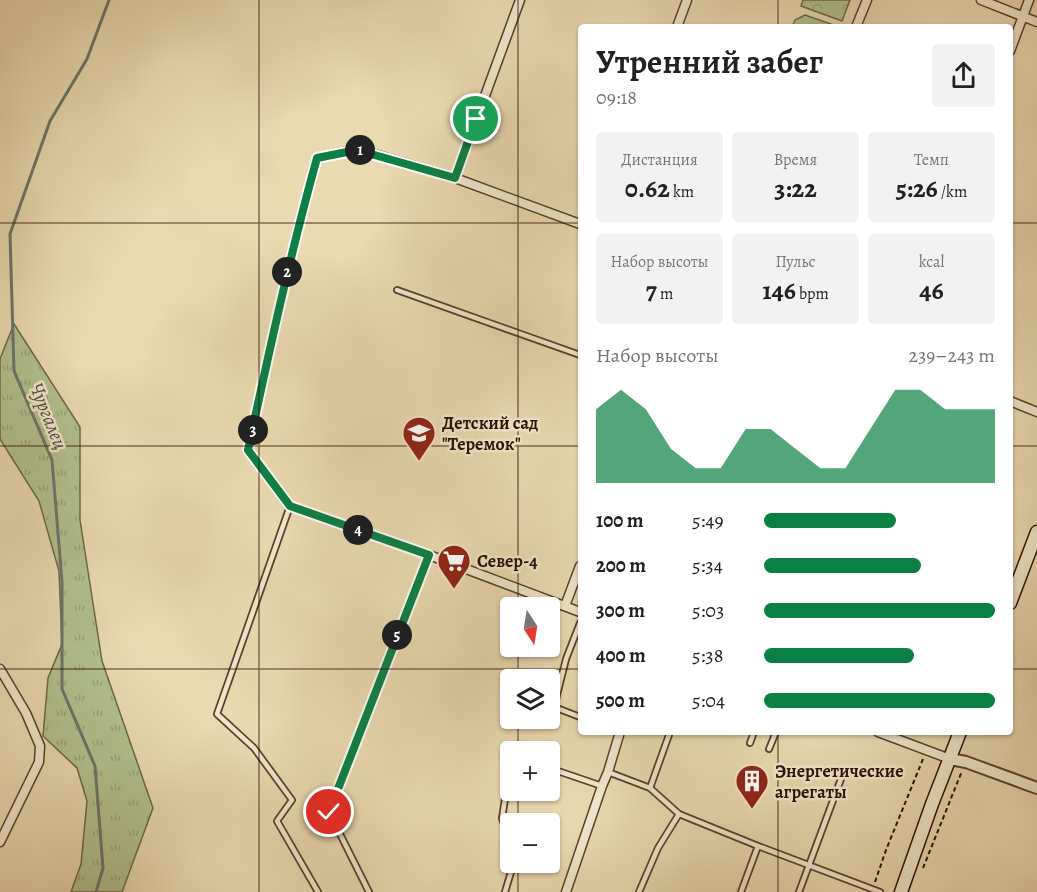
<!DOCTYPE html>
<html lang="ru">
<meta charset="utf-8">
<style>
body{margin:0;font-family:Alegreya,serif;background:#f2f2f2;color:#222;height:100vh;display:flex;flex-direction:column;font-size:22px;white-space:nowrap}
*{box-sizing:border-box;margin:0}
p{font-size:20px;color:#767676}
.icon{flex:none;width:33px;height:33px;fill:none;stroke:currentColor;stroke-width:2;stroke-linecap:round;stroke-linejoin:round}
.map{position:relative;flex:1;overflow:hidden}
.panel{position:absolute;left:578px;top:24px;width:435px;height:711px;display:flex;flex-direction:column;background:#fff;border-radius:6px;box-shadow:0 2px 4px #0004}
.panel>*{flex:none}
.needle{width:39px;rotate:168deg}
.tools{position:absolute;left:500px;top:597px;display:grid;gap:12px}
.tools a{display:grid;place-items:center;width:60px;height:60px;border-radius:6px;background:#fff;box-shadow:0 2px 4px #0004;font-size:30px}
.pin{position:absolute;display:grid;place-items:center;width:51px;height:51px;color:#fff;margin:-26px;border:3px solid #fff;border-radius:50%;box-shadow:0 2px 6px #0007}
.km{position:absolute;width:30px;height:30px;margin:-15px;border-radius:50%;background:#222;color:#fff;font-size:16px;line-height:30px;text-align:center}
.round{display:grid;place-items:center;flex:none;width:63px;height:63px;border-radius:6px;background:#f2f2f2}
.head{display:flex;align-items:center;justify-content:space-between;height:102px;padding:0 18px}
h1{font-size:33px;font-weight:700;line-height:45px}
.metrics{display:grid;grid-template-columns:repeat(3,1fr);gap:9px;height:102px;padding:6px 18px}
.metrics div{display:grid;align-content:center;border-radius:6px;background:#f2f2f2;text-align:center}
.metrics b{font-size:26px;font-weight:700}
.metrics small{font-size:16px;font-weight:400}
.metrics p{font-size:16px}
.chart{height:168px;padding:12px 18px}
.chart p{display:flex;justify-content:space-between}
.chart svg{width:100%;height:108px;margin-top:6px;fill:#0b8043;opacity:.7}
ul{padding:0 18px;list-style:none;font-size:20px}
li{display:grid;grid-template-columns:96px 72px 1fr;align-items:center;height:45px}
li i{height:15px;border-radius:8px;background:#0b8043}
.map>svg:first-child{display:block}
.grass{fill:url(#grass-tufts);stroke:#6f6648;stroke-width:1.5}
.park{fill:url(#park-crowns);stroke:#6f6648;stroke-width:1.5}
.pitch{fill:#b2c08f;stroke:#6f6648;stroke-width:1.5}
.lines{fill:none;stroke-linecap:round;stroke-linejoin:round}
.stream{stroke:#6d746b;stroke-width:3}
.service-casing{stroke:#5c3f2d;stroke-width:8}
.minor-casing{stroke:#5c3f2d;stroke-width:11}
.tertiary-casing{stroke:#5c3f2d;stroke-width:14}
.secondary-casing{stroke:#2c0c01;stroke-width:15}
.path{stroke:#2c0c01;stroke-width:2;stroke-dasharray:4.5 3;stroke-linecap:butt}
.service{stroke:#f1e6cc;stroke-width:4.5}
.minor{stroke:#f1e6cc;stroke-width:8}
.tertiary{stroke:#f1e6cc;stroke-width:10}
.secondary{stroke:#f1e6cc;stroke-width:12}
.route-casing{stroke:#fff;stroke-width:12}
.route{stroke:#0b8043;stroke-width:8}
.grid{fill:none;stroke:#2c0c01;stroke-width:1.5;stroke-opacity:0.55}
.labels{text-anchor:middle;stroke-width:5;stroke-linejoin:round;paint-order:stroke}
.poi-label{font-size:18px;font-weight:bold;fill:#2c0c01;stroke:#f1e6cc;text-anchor:start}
.water-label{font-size:20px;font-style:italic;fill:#52493f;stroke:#f1e6cc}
</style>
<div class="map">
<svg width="1037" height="892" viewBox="0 0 1037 892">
<defs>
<pattern id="grass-tufts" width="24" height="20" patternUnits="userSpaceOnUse" patternTransform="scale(1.5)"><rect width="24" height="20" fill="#b2c08f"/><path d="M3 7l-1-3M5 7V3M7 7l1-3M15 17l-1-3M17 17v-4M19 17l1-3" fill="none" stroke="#99a47a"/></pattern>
<pattern id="park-crowns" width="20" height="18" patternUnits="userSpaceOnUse" patternTransform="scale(1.5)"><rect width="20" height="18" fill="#b2c08f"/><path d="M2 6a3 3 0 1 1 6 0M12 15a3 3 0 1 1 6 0" fill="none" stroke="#99a47a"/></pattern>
</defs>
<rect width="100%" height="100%" fill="#ead9b1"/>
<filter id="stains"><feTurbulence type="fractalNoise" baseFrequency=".00333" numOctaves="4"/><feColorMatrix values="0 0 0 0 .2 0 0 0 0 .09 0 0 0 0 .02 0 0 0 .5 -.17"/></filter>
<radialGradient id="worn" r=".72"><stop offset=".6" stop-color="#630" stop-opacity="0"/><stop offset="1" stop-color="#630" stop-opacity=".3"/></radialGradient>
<path class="grass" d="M14,324L80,427V520L102,661L153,808L122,892H71L81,864L87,801L77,768L43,736L48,678L62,644L59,571L39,501L0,439V359Z"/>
<path class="park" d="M803,0H850L842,21L801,6Z"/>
<path class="pitch" d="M805,15L831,24L832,27H792L795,20Z"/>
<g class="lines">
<path class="stream" d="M96,892L103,868L95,766L62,689V582L52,460L14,371L10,234L50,121L87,59L109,0"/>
<g class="service-casing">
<g id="service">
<path d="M397,290L580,355"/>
<path d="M290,506L217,714L254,748L292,800L277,821L318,892"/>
<path d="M580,623L566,659L554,707L580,717"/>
<path d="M750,743L754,732"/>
<path d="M769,749L776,732"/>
<path d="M510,767L502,818L510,843"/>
<path d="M549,768L602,786"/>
<path d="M608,772L650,788L679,814L758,846"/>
<path d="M650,788L670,732"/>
<path d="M369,892L329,812L429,555"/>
<path d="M505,892L514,862"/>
<path d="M639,892L658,848L679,814"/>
<path d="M741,892L758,846L880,892"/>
<path d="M799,892L841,779"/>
</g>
</g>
<g class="minor-casing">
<g id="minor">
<path d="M981,0L1037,22"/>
<path d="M677,27L687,0"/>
<path d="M856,27L867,0"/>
<path d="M1010,51L1029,0"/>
<path d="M455,178L520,0"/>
<path d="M580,224L455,178L357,149L317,158C290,255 269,352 248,450L290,506L429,555L580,612"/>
<path d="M1010,401L1037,412"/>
<path d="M565,606L580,566"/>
<path d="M0,669L26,713L40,746L39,762L0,842"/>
<path d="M878,732L950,759"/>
<path d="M566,892L602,786L608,772L620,732"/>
</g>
</g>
<g class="tertiary-casing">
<path id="tertiary" d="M950,759L966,762L1037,788"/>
</g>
<g class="secondary-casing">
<g id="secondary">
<path d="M1010,603L1037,532"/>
<path d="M901,892L932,804L960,732"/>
</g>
</g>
<g class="path">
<path d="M923,868L962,771"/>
<path d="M875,882L886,850L923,759"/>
</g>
<use href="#service" class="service"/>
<use href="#minor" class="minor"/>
<use href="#tertiary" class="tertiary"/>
<use href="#secondary" class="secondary"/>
</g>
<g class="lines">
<g class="route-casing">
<path id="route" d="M329,812L429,555L290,506L248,450C269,352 290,255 317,158L357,150L455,178L476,119"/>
</g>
<use href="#route" class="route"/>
</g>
<path class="grid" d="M259,0V892M518,0V608M778,0V27M0,223H580M1010,223H1037M0,446H580M1010,446H1037M518,646V680M0,669H580M1010,669H1037M518,718V752M778,732V892M518,790V824M518,862V892"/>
<defs>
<g id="school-pin" transform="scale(1.725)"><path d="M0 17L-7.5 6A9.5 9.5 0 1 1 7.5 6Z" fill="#8f2418" stroke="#f1e6cc"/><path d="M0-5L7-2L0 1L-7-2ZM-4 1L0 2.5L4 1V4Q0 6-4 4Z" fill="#fff"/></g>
<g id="supermarket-pin" transform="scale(1.725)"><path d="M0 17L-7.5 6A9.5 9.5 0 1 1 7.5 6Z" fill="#8f2418" stroke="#f1e6cc"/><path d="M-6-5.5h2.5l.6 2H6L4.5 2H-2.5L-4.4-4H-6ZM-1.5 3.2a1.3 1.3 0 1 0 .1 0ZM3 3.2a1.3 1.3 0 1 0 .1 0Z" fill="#fff"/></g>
<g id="building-pin" transform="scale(1.725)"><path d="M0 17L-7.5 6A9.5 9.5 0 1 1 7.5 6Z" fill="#8f2418" stroke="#f1e6cc"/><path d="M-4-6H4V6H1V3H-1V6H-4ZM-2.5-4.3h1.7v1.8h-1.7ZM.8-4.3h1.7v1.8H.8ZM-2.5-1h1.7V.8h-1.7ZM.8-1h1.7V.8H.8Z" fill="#fff"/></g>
</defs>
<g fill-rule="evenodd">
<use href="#school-pin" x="419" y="433"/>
<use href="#supermarket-pin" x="454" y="561"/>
<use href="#building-pin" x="752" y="781"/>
</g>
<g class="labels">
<g class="poi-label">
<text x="442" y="429">Детский сад<tspan x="442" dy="21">"Теремок"</tspan></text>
<text x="477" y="567">Север-4</text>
<text x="775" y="777">Энергетические<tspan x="775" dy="21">агрегаты</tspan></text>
</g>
<g class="water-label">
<text transform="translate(49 416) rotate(68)" y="7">Чургалец</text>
</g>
</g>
<rect width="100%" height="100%" filter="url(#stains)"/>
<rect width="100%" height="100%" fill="url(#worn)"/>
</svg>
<div class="tools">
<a><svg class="needle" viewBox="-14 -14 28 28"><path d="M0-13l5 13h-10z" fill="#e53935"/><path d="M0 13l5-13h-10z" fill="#767676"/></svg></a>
<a><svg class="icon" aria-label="layers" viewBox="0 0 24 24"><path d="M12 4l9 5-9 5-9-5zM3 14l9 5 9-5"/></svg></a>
<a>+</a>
<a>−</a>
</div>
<div class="pin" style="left:476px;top:119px;background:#1e9e55"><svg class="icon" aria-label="arrive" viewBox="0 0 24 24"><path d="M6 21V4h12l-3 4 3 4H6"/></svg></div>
<div class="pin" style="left:329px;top:812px;background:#d93025"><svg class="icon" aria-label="check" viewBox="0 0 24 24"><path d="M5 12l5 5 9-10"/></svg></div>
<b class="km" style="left:360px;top:150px">1</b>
<b class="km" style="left:287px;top:272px">2</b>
<b class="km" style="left:253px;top:430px">3</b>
<b class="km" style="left:358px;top:530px">4</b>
<b class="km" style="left:397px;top:635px">5</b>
<section class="panel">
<div class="head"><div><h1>Утренний забег</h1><p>09:18</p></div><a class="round"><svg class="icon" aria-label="share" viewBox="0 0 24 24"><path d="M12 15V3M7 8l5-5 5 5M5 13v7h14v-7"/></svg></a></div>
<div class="metrics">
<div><p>Дистанция</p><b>0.62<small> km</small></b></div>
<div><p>Время</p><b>3:22</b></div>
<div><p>Темп</p><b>5:26<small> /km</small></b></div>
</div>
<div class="metrics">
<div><p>Набор высоты</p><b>7<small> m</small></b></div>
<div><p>Пульс</p><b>146<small> bpm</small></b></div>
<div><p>kcal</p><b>46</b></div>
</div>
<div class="chart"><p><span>Набор высоты</span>239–243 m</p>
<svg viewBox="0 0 160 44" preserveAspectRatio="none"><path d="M0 44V14L10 6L20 14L30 30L40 38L50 38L60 22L70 22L80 30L90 38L100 38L110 22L120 6L130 6L140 14L150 14L160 14V44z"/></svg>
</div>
<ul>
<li><b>100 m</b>5:49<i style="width:57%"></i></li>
<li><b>200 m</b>5:34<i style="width:68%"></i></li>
<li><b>300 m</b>5:03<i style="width:100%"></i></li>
<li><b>400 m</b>5:38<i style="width:65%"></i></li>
<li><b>500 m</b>5:04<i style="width:100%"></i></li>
</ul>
</section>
</div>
